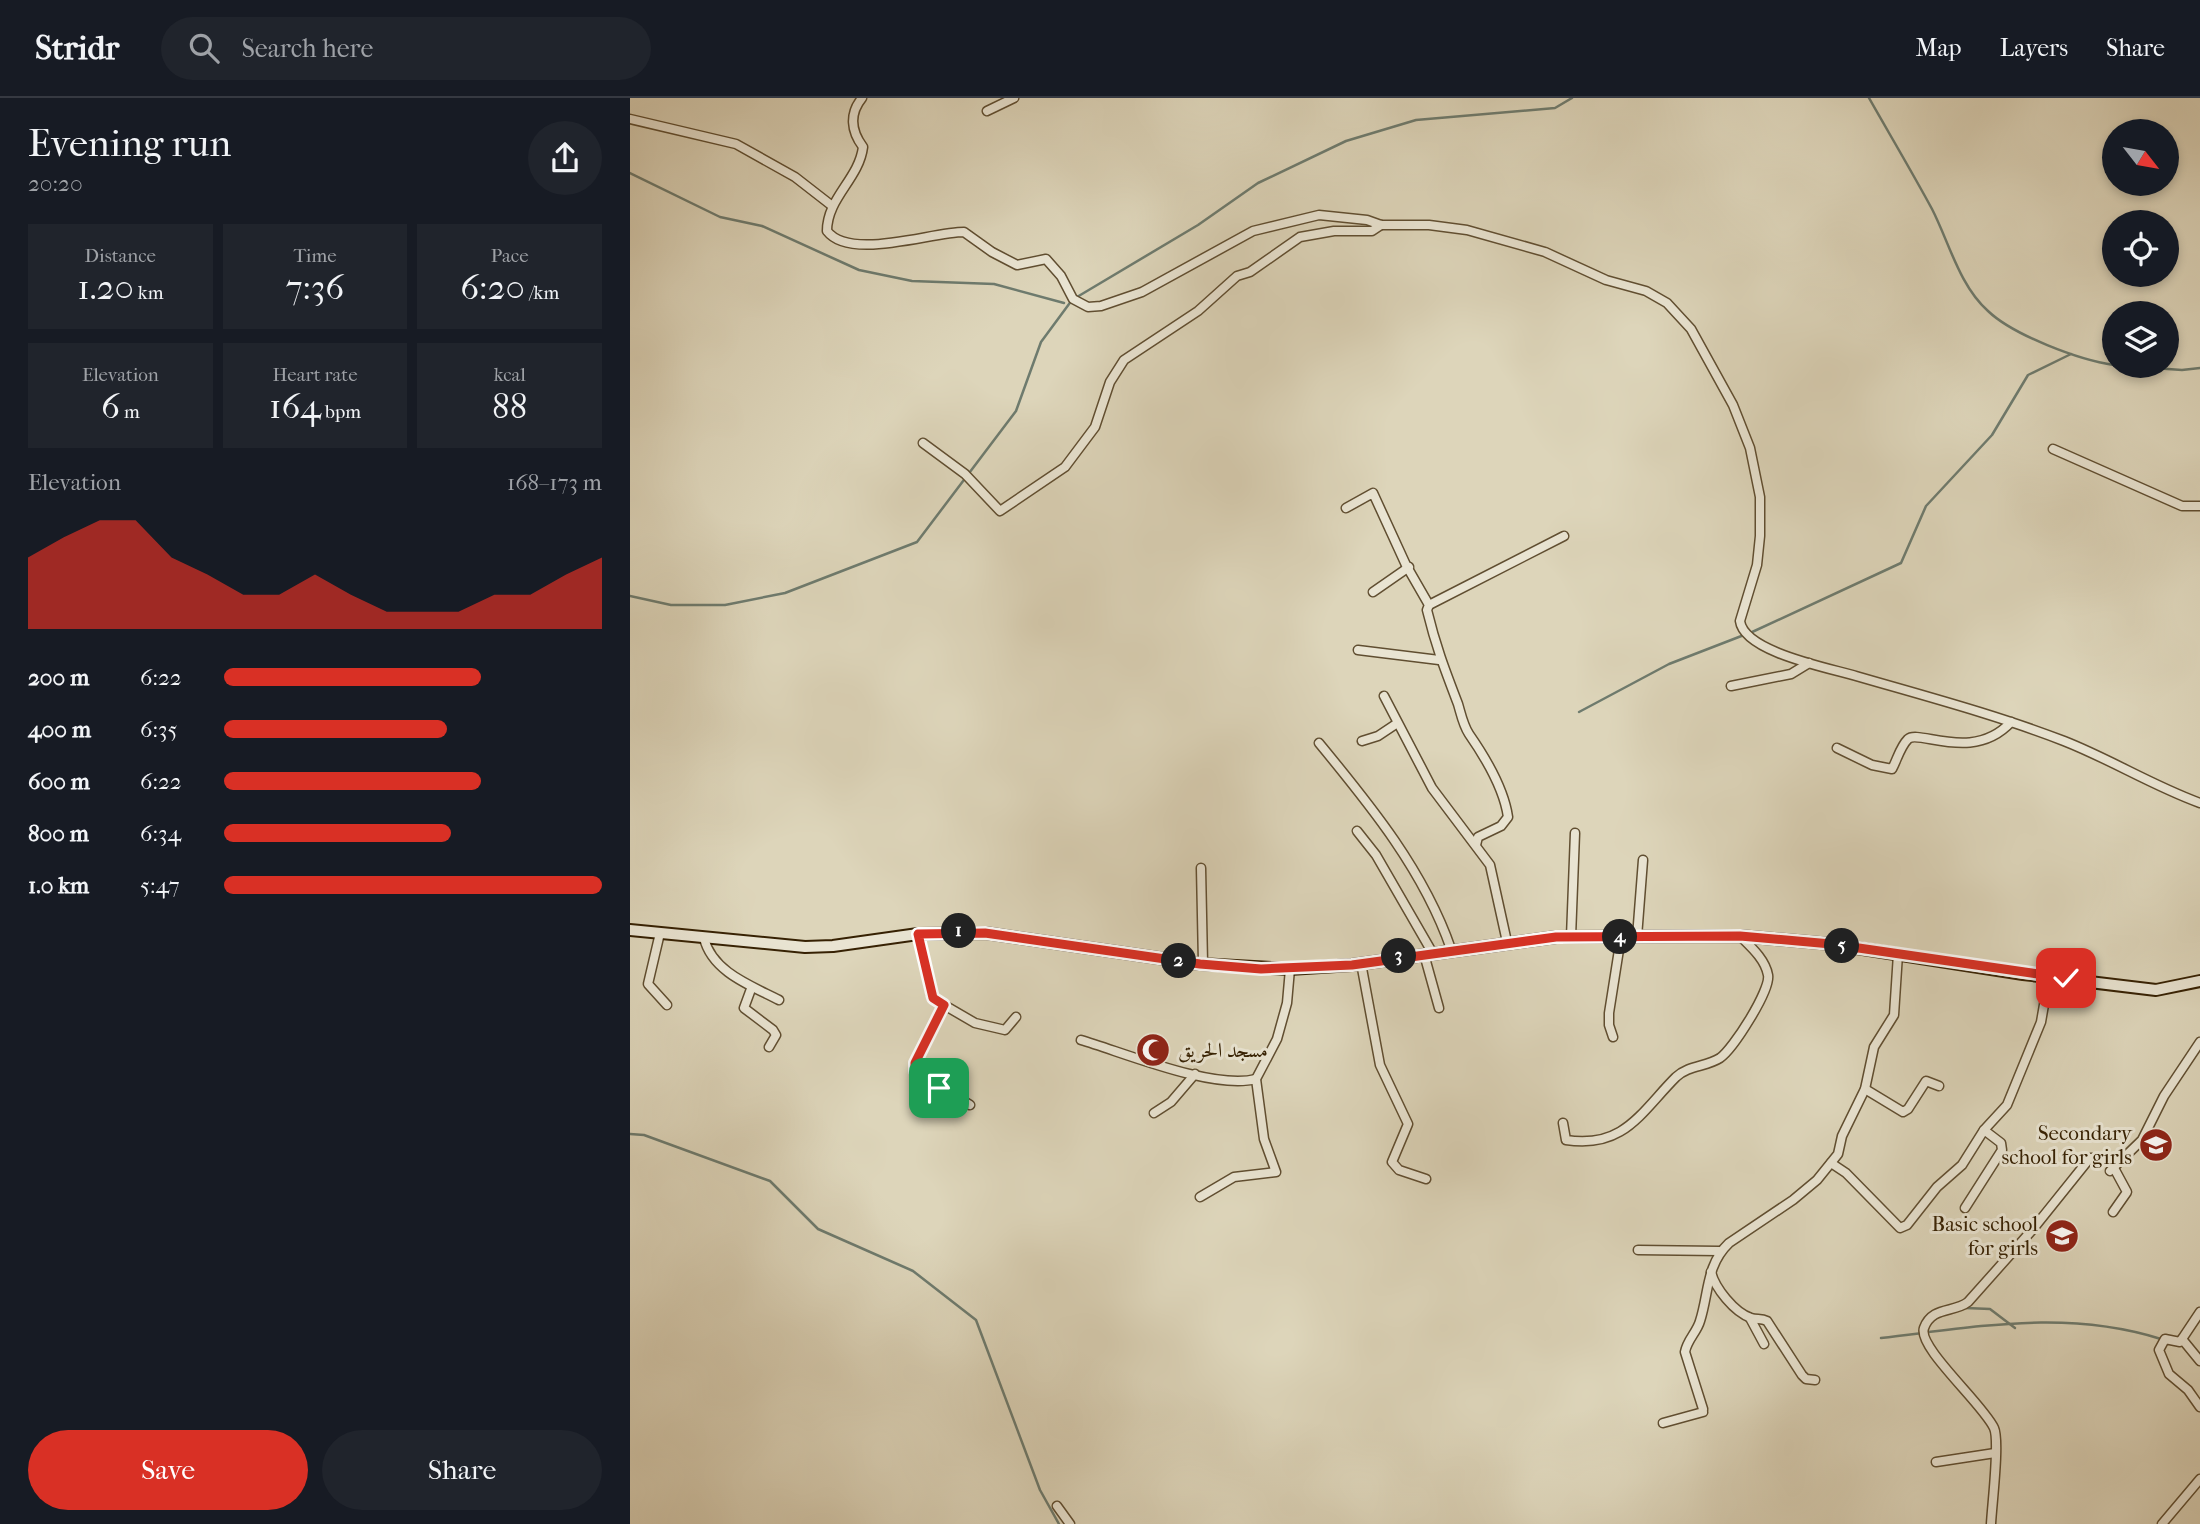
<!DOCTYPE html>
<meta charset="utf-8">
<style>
body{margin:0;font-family:"IM FELL French Canon",Amiri,serif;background:#20242c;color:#f1f3f6;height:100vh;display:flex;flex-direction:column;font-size:26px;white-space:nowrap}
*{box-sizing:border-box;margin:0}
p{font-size:23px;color:#9ea1a6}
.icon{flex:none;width:38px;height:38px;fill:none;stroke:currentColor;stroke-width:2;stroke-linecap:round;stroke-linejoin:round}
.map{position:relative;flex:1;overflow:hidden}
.details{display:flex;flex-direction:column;background:#171b24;width:630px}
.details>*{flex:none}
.needle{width:46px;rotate:121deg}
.fabs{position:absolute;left:1472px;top:21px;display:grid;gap:14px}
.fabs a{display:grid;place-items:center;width:77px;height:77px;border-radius:50%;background:#171b24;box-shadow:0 4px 10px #0003;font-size:35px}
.pin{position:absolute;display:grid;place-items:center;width:60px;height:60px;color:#fff;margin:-30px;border-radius:14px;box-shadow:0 4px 10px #0006}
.km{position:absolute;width:35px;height:35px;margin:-18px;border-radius:50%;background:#222;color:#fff;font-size:19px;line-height:35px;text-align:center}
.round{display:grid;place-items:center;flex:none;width:74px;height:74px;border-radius:37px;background:#20242c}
.summary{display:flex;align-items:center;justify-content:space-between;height:119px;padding:0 28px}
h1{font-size:38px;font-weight:600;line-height:52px}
.stats{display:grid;grid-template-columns:repeat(3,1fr);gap:10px;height:119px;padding:7px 28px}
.stats div{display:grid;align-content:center;border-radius:0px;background:#20242c;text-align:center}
.stats b{font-size:35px;font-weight:600}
.stats small{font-size:19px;font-weight:400}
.stats p{font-size:19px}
.chart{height:196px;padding:14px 28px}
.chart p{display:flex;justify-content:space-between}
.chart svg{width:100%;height:126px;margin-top:7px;fill:#d93025;opacity:.7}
.primary-button{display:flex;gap:14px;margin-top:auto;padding:14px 28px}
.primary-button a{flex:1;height:80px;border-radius:42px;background:#d93025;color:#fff;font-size:28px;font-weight:600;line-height:80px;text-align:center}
.primary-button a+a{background:#20242c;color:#f1f3f6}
ul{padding:0 28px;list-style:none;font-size:23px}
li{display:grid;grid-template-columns:112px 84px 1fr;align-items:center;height:52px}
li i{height:18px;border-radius:9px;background:#d93025}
header{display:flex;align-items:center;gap:42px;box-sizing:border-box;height:98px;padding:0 35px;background:#171b24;border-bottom:2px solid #363941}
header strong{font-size:33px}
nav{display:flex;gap:38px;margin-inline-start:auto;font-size:24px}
.search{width:490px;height:63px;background:#20242c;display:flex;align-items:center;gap:18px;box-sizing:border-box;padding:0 24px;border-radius:38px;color:#9ea1a6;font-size:26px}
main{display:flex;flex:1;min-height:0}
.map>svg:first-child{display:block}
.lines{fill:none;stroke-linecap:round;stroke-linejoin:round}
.stream{stroke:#6e7b6e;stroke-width:2.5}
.street-casing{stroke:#604e31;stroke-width:11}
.secondary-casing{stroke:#362103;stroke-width:14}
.street{stroke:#e9e4d2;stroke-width:8}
.secondary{stroke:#e9e4d2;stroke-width:10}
.route-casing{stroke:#fff;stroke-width:14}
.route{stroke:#d93025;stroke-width:9}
.labels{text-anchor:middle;stroke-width:6;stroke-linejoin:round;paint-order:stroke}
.poi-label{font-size:21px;fill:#362103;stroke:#e9e4d2;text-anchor:end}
</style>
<header>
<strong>Stridr</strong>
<div class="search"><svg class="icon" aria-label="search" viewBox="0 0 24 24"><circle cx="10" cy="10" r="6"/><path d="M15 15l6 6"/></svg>Search here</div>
<nav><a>Map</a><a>Layers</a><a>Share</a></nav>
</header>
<main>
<section class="details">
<div class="summary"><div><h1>Evening run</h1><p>20:20</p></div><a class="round"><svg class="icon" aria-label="share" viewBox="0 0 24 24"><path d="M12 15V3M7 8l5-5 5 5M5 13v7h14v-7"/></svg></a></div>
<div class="stats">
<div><p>Distance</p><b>1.20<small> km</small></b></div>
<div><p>Time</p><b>7:36</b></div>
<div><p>Pace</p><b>6:20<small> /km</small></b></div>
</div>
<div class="stats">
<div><p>Elevation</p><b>6<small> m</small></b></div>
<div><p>Heart rate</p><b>164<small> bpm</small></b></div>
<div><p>kcal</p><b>88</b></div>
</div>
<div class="chart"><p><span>Elevation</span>168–173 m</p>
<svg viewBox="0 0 160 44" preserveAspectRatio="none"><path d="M0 44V19L10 12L20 6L30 6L40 19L50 25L60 32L70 32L80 25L90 32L100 38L110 38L120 38L130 32L140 32L150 25L160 19V44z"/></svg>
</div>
<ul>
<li><b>200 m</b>6:22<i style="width:68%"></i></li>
<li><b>400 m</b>6:35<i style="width:59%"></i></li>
<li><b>600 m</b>6:22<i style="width:68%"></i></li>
<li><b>800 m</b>6:34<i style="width:60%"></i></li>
<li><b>1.0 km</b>5:47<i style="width:100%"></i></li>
</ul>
<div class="primary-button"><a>Save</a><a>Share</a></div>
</section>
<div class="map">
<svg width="1570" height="1426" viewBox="0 0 1570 1426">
<rect width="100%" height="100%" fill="#ddd5ba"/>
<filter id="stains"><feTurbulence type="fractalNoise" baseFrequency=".00286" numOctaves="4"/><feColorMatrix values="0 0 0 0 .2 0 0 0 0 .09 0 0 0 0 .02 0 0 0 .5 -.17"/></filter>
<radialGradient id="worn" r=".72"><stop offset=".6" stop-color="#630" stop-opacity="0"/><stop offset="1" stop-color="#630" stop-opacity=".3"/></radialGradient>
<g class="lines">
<g class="stream">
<path d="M1239,0C1260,37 1282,74 1302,111C1319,144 1329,187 1358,213C1383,237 1449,262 1484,267"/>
<path d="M0,75L90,119L132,128L229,172L282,183L364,186L434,205"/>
<path d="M447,199L568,127L628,85L716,43L786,22L925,10L942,0"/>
<path d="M1495,268L1552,272L1570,270"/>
<path d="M0,498L41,507H95L155,495L287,444L386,313L411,244L442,202"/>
<path d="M1120,535L1271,465L1296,408L1362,337L1398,277L1441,256"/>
<path d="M949,614L1039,566L1114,537"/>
<path d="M0,1036L14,1037L140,1083L188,1131L283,1173L346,1222L410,1392L429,1426"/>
<path d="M1336,1210L1360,1211L1385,1230"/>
<path d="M1251,1240C1347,1229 1436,1211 1531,1241"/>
</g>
<g class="street-casing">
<g id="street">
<path d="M232,0C219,16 221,33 233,49C229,81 197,100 197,133C220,163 301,134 334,134L362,154L387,167L416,161L431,178L443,201L458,209L471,208L512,194L623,133L689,117L737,122L751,127H799L837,132L915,154L976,182L1016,193L1037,205L1061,231L1103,307L1120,350L1130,399V438L1127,467L1110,523C1114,554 1199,570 1226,578C1295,598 1367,617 1434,643C1480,661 1523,688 1570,705"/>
<path d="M357,13L384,0"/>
<path d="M0,21L106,46L165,79L201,107"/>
<path d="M293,345L335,376L370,413L435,369L465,329L480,284L494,262L568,213L607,178L620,174L670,139L704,133H742L751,127"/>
<path d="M1423,351L1552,408H1570"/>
<path d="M716,410L743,395L776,467L799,507L797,512C806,549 815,572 828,606C831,616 833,627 839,636C855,659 874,691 878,719L871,728L848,739L846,747"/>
<path d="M743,494L779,469"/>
<path d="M799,507L934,438"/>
<path d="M728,552L809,562"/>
<path d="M1101,588L1161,576L1179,565"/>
<path d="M754,598L802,690L860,767L877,844"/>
<path d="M732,643L748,638L766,626"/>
<path d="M689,645C741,708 794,773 821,851"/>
<path d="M1207,650L1242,667L1262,671C1267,662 1270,649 1278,641C1289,631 1343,665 1381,624"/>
<path d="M727,733L746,757L802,854"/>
<path d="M571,770L573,865"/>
<path d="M30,835L18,886L37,907"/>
<path d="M288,836L302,900L345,925L375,932L386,919"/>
<path d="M941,839L945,735"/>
<path d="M1007,839L1013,762"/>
<path d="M74,840C82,874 122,888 149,902"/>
<path d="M794,856L809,910"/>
<path d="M731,865L750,967L778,1026L762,1064L769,1072L796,1081"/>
<path d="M121,891L114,910L143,932L146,937L139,949"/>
<path d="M314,907L285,965V973L340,1007"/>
<path d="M983,939L979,927V915L991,839"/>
<path d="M451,942C495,955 583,992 626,981"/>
<path d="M1235,991L1273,1014L1278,1011L1296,983L1309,988"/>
<path d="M524,1015L541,1004L565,976"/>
<path d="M933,1025L936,1042C994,1051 1011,1014 1046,979C1059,967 1076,969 1090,960C1103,951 1141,892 1138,877C1135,861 1121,849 1110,838"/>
<path d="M1201,1065L1216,1075L1270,1130L1277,1127L1307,1089L1332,1067L1354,1032L1377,1007L1411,924L1419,878"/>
<path d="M1480,1073L1512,1042L1534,998L1570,944"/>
<path d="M570,1099L604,1079L646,1074L634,1041L626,981L647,941L657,905L660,871"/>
<path d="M1335,1110L1372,1052L1371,1045L1354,1032"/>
<path d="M1483,1114L1497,1094L1484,1070"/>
<path d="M1008,1152L1089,1153"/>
<path d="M1081,1174C1085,1190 1104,1214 1121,1220C1127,1222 1131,1220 1137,1223L1172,1277L1176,1281L1185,1282"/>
<path d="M1570,1214L1550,1244L1535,1241L1529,1252L1539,1276L1558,1292L1570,1309"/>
<path d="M1120,1220L1134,1246"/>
<path d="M1552,1241L1570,1263"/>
<path d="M1073,1311L1055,1254C1057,1242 1067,1234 1070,1223C1079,1195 1076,1167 1099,1145L1163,1102L1187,1082L1208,1056L1212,1038L1235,991L1244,949L1264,917L1268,856"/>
<path d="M1033,1325L1073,1314"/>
<path d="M1306,1364L1365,1355"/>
<path d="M427,1408L440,1426"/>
<path d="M1361,1426C1362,1406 1370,1343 1364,1330C1353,1306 1287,1249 1294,1230C1302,1208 1324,1215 1338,1204L1403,1131L1460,1060H1478L1487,1065"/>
<path d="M1532,1426L1570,1381"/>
</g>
</g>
<g class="secondary-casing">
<path id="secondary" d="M0,832L175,849L203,848L288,836L355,835L570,866L660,871L722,867L926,839L1110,838L1201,846L1393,876L1526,892L1570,883"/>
</g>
<use href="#street" class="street"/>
<use href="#secondary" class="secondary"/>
</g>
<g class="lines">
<g class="route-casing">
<path id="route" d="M309,990L285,973V965L314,907L303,900L288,836L355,835L570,866L631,871L722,867L926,839L1110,838L1201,846L1436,880"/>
</g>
<use href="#route" class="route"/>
</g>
<defs>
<g id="mosque-disc" transform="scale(1.75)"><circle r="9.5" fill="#8f2418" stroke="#e9e4d2"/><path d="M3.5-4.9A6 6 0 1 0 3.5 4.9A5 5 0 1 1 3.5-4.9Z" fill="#fff"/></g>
<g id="school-disc" transform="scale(1.75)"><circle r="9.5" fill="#8f2418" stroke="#e9e4d2"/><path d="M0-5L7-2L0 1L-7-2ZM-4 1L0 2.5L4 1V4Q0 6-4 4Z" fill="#fff"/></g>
</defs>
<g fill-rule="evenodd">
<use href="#mosque-disc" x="523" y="952"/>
<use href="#school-disc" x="1526" y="1047"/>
<use href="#school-disc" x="1432" y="1138"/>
</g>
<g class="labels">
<g class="poi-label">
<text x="548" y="959" text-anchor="start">مسجد الحريق</text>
<text x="1502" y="1042">Secondary<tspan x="1502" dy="24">school for girls</tspan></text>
<text x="1408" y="1133">Basic school<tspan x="1408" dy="24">for girls</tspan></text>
</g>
</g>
<rect width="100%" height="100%" filter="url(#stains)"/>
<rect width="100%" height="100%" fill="url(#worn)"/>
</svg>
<div class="fabs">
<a><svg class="needle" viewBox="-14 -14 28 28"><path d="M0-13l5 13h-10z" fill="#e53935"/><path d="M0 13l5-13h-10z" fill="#9ea1a6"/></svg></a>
<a><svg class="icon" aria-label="locate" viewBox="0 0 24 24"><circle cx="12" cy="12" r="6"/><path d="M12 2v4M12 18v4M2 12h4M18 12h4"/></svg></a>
<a><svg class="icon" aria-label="layers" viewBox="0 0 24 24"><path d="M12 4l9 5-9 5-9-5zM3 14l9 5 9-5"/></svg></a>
</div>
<div class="pin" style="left:309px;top:990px;background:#1e9e55"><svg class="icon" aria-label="arrive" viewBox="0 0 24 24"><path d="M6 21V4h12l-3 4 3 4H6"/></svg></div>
<div class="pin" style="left:1436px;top:880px;background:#d93025"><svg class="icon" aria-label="check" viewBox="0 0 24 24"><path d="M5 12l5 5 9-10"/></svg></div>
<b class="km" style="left:329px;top:833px">1</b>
<b class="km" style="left:549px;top:863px">2</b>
<b class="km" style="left:769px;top:858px">3</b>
<b class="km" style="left:990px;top:839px">4</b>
<b class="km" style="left:1212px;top:848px">5</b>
</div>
</main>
